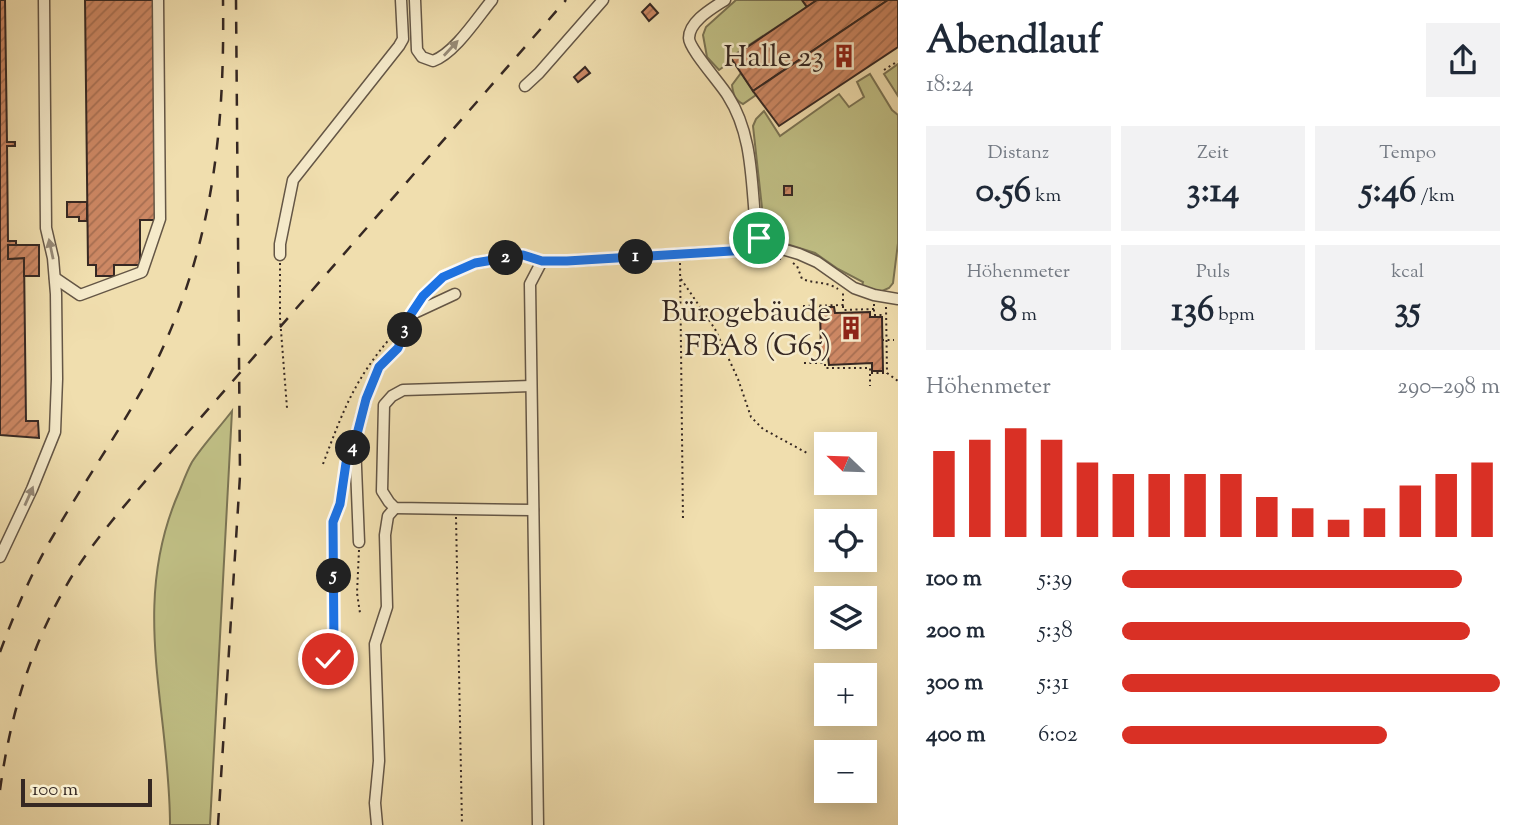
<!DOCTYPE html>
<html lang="de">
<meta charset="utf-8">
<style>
body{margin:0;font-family:"Sorts Mill Goudy",serif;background:#f2f2f3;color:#1f2937;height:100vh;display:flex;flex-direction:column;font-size:26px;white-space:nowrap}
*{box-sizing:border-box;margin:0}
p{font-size:23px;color:#747a83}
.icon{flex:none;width:38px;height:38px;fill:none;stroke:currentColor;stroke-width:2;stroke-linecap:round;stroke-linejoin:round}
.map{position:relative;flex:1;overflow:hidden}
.panel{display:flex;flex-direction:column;background:#fff;width:630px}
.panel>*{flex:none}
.needle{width:46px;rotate:293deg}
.fabs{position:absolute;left:814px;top:432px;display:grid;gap:14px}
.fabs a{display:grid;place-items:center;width:63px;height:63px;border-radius:0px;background:#fff;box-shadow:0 4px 18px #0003;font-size:35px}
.scale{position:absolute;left:21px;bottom:18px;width:131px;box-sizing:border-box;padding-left:7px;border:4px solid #362823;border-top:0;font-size:19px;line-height:24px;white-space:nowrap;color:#362823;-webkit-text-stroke:5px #f5eaca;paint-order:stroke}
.pin{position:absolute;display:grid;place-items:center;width:60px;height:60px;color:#fff;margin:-30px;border:4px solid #fff;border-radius:50%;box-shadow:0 2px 7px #0007}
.km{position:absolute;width:35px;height:35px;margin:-18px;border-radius:50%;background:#222;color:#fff;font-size:19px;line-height:35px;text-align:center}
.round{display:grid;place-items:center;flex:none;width:74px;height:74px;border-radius:0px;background:#f2f2f3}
.head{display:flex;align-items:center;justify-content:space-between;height:119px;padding:0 28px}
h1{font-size:38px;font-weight:700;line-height:52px}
.metrics{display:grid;grid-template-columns:repeat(3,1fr);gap:10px;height:119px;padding:7px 28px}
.metrics div{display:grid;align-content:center;border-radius:0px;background:#f2f2f3;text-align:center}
.metrics b{font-size:35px;font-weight:700}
.metrics small{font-size:19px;font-weight:400}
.metrics p{font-size:19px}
.chart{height:196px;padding:14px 28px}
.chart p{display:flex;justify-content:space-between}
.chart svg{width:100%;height:126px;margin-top:7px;stroke:#d93025;stroke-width:6}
ul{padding:0 28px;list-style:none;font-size:23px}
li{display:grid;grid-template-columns:112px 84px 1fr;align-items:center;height:52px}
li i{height:18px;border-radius:9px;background:#d93025}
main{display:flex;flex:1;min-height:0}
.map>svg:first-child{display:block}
.green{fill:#c0bf85;stroke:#7b7454;stroke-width:2}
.building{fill:url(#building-hatch);stroke:#362823;stroke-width:2}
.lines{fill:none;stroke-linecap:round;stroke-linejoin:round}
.minor-casing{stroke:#645646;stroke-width:13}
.path{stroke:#362823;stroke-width:2;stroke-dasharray:2 3.5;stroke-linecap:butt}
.minor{stroke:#f5eaca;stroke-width:10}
.rail{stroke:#362823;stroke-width:2.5;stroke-dasharray:12 12;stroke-linecap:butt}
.oneway{fill:#968976}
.route-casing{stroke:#fff;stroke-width:14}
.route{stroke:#1a73e8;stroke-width:9}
.labels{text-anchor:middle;stroke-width:5;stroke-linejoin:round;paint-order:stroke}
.poi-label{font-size:30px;fill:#362823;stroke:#f5eaca;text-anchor:end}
</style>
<main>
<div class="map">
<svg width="898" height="825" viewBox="0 0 898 825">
<defs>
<pattern id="building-hatch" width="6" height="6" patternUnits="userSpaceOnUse" patternTransform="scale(1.75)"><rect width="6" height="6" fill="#cd8864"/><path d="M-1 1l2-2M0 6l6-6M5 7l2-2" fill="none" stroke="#a76f52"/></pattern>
</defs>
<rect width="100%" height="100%" fill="#f0deae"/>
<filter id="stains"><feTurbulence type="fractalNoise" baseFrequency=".00286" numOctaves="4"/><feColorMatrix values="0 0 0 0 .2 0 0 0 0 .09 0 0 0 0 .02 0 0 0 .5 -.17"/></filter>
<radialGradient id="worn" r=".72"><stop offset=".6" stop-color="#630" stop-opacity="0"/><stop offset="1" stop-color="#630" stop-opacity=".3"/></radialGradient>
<g class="green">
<path d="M736,0H802L807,7L731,57L733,60L719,70L707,57L703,35L706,27Z"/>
<path d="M898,64V96L884,74Z"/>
<path d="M741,73L756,95L743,104C735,100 733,94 732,85Z"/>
<path d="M870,74L892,110L898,115V243L893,283L889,288L880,292L862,286L863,282L838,269L815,253L774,240L767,235L764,226L753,126L756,119L764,111L780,136L839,94L849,107L864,97L857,82Z"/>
<path d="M232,411L210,825H170C170,708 129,606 179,492C183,482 187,471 192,462C203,445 219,428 232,411Z"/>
</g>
<g class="building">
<path d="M0,0H5L7,142H15V146H7L8,241H16V245H8V259L24,258L26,421H38L39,438L0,435Z"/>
<path d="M85,0H154L156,220H140V265H114V276H96V265H88Z"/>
<path d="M802,0H817L807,7Z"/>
<path d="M817,0H888L753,91L731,58Z"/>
<path d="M888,0H898V47L779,126L753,91Z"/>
<path d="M650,4L658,13L649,21L642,12Z"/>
<path d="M585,67L590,73L578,82L574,77Z"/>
<rect x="784" y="186" width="8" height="9"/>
<path d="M67,202H87V221H79V217H67Z"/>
<path d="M8,245H39V276H24V258L8,259Z"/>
<path d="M820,307H834L835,313L870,312V317H882L883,371H872V363L829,365L828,357H821Z"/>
</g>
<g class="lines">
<g class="minor-casing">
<g id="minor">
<path d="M415,0L417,50L422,57L433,61C455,53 477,18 492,0"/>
<path d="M725,0C713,8 689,21 689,38C689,49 721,84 728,96C753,135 751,182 756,228L759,238L765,244L799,254L817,262L854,288L874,295L898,299"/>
<path d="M525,86L539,73L603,0"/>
<path d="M280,255V244L293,180L399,46L403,39L401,0"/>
<path d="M55,278L80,295L142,272L160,219L158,0"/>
<path d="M412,314L455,294"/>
<path d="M531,386L403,390L392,396L384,405L382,491L389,502L395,508L533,510"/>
<path d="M359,542L355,442L366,399L379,367L398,348L411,314L423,296L443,277L475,263L523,255L542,261"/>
<path d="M0,557L32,489L55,432L57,379L56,294L53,258L46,228L44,0"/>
<path d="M377,825L375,803L379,761L375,644L387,607L385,535L388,516L395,508"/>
<path d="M538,825L530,284L542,261H567L749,250L761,241"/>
</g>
</g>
<g class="path">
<path d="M884,70L898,61"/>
<path d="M766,254V257L781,259"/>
<path d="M280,263V318L287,408"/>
<path d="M680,263L683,521"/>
<path d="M793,263L797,266L802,279C815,284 826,281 838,289"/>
<path d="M681,279L715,329L738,379L751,417L763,429L807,453"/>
<path d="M874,304V315H885"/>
<path d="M803,306L843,305V290"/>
<path d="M843,306V310L874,309"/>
<path d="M886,307L887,373L898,381"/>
<path d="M882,340H894"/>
<path d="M804,363H825V368H870V386"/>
<path d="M871,373H886"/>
<path d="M323,464C343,411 354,380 392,336"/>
<path d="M456,517L462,825"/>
<path d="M359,550L357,593L360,613"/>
<path d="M320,659H328L334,649L333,522L340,504L346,465"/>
</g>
<use href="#minor" class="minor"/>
<g class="rail">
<path d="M0,652C15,612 31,573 53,536C82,485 116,437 144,386C211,260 225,140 223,0"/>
<path d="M0,790C10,716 31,645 69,581C91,544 120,511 148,478L566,0"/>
<path d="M218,825L240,476L236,0"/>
</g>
</g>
<defs><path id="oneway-solid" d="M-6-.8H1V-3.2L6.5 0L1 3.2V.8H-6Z" transform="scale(1.75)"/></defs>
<g class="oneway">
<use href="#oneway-solid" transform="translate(451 48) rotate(-47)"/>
<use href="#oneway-solid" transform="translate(51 249) rotate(-102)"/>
<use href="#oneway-solid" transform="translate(29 496) rotate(-66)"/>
</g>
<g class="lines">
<g class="route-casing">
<path id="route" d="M328,659L334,649L333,522L340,504L346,463L355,442L366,399L379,367L398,348L411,314L423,296L443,277L475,263L523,255L542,261H567L748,250L761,241L759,238"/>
</g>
<use href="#route" class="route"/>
</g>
<defs>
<g id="building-bare" transform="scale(1.89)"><path d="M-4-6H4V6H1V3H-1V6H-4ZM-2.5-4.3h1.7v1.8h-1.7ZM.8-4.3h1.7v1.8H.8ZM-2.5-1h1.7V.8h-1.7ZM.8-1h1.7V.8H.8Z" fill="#8f2418" stroke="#f5eaca" stroke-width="2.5" paint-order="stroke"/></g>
</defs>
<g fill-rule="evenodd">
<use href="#building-bare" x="844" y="56"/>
<use href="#building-bare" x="851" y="328"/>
</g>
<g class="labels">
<g class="poi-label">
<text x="824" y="66">Halle 23</text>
<text x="831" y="321">Bürogebäude<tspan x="831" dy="34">FBA8 (G65)</tspan></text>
</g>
</g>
<rect width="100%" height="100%" filter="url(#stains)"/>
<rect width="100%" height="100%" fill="url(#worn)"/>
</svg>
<div class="fabs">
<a><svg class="needle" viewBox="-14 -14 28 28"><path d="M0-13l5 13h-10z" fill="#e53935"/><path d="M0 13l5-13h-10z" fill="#747a83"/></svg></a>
<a><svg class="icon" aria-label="locate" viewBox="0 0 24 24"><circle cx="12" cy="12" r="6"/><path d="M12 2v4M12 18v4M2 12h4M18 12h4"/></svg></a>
<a><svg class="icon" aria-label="layers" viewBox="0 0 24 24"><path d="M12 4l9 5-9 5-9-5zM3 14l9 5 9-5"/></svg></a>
<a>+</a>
<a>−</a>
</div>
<div class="scale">100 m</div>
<div class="pin" style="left:759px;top:238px;background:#1e9e55"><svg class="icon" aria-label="arrive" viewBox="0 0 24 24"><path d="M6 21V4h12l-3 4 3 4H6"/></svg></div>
<div class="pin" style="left:328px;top:659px;background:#d93025"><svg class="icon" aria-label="check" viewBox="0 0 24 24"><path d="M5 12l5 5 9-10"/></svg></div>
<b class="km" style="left:636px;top:257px">1</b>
<b class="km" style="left:506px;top:258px">2</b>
<b class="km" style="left:405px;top:330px">3</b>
<b class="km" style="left:353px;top:448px">4</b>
<b class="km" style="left:334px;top:576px">5</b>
</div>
<section class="panel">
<div class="head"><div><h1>Abendlauf</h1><p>18:24</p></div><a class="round"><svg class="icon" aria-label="share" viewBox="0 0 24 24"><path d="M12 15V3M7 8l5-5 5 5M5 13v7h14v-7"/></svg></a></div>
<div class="metrics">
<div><p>Distanz</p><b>0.56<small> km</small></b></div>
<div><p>Zeit</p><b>3:14</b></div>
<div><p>Tempo</p><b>5:46<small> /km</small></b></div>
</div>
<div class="metrics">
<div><p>Höhenmeter</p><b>8<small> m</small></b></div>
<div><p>Puls</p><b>136<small> bpm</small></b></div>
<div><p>kcal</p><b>35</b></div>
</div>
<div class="chart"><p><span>Höhenmeter</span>290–298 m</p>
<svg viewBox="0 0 160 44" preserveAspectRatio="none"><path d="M5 44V14M15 44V10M25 44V6M35 44V10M45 44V18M55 44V22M65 44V22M75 44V22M85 44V22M95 44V30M105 44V34M115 44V38M125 44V34M135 44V26M145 44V22M155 44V18"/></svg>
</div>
<ul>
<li><b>100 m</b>5:39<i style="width:90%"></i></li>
<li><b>200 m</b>5:38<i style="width:92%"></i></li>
<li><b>300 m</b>5:31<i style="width:100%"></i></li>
<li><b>400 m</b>6:02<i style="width:70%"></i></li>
</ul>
</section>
</main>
